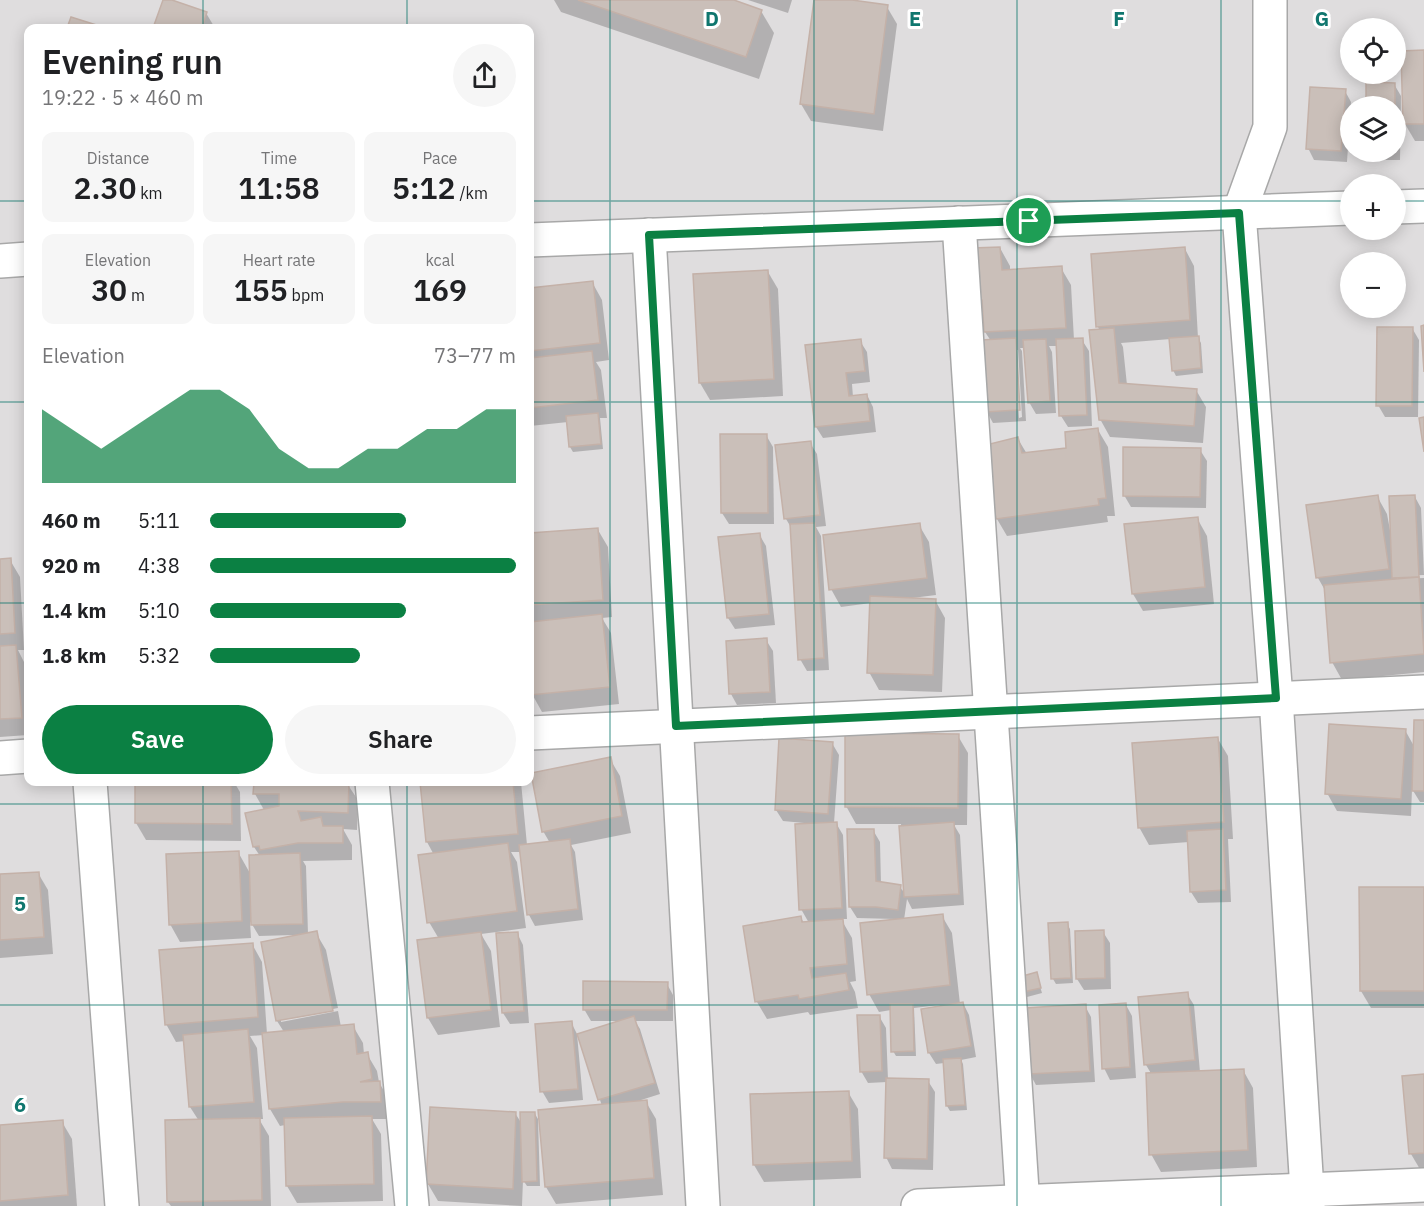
<!DOCTYPE html>
<meta charset="utf-8">
<style>
body{margin:0;font-family:"IBM Plex Sans",sans-serif;background:#f6f6f6;color:#202124;height:100vh;display:flex;flex-direction:column;font-size:22px;white-space:nowrap}
*{box-sizing:border-box;margin:0}
p{font-size:20px;color:#757577}
.icon{flex:none;width:33px;height:33px;fill:none;stroke:currentColor;stroke-width:2;stroke-linecap:round;stroke-linejoin:round}
.map{position:relative;flex:1;overflow:hidden}
.drawer{position:absolute;left:24px;top:24px;width:510px;height:762px;display:flex;flex-direction:column;background:#fff;border-radius:12px;box-shadow:0 3px 15px #0003}
.drawer>*{flex:none}
.tools{position:absolute;left:1340px;top:18px;display:grid;gap:12px}
.tools a{display:grid;place-items:center;width:66px;height:66px;border-radius:50%;background:#fff;box-shadow:0 3px 15px #0003;font-size:30px}
.pin{position:absolute;display:grid;place-items:center;width:51px;height:51px;color:#fff;margin:-26px;border:3px solid #fff;border-radius:50%;box-shadow:0 2px 6px #0007}
.round{display:grid;place-items:center;flex:none;width:63px;height:63px;border-radius:32px;background:#f6f6f6}
.overview{display:flex;align-items:center;justify-content:space-between;height:102px;padding:0 18px}
h1{font-size:33px;font-weight:600;line-height:45px}
.figures{display:grid;grid-template-columns:repeat(3,1fr);gap:9px;height:102px;padding:6px 18px}
.figures div{display:grid;align-content:center;border-radius:12px;background:#f6f6f6;text-align:center}
.figures b{font-size:30px;font-weight:600}
.figures small{font-size:16px;font-weight:400}
.figures p{font-size:16px}
.chart{height:168px;padding:12px 18px}
.chart p{display:flex;justify-content:space-between}
.chart svg{width:100%;height:108px;margin-top:6px;fill:#0b8043;opacity:.7}
.action{display:flex;gap:12px;margin-top:auto;padding:12px 18px}
.action a{flex:1;height:69px;border-radius:36px;background:#0b8043;color:#fff;font-size:24px;font-weight:600;line-height:69px;text-align:center}
.action a+a{background:#f6f6f6;color:#202124}
ul{padding:0 18px;list-style:none;font-size:20px}
li{display:grid;grid-template-columns:96px 72px 1fr;align-items:center;height:45px}
li i{height:15px;border-radius:8px;background:#0b8043}
.map>svg:first-child{display:block}
.residential{fill:#dfddde;fill-rule:evenodd}
.shadow{fill:#0003;fill-rule:evenodd}
.building{fill:#cabfb9;stroke:#c4b1a8;stroke-width:1.5}
.lines{fill:none;stroke-linecap:round;stroke-linejoin:round}
.minor-casing{stroke:#a8a8a8;stroke-width:36}
.minor{stroke:#fff;stroke-width:33}
.route-casing{stroke:#fff;stroke-width:12}
.route{stroke:#0b8043;stroke-width:8}
.grid{fill:none;stroke:#0f766e;stroke-width:1.5;stroke-opacity:0.55}
.grid-label{font-size:20px;text-anchor:middle;font-weight:bold;fill:#0f766e;stroke:#fff;stroke-width:6;stroke-linejoin:round;paint-order:stroke}
</style>
<div class="map">
<svg width="1424" height="1206" viewBox="0 0 1424 1206">
<rect width="100%" height="100%" fill="#f2ede7"/>
<path class="residential" d="M0,0H1424V1206H0ZM28,28H530V782H28ZM1350,28H1395V74H1350ZM1350,106H1395V152H1350ZM1350,184H1395V230H1350ZM1350,262H1395V308H1350Z"/>
<g class="shadow">
<path d="M165,0L206,13L215,28H155Z"/>
<path d="M554,0H729L761,11L774,33L759,79L561,12Z"/>
<path d="M748,0H792L788,13Z"/>
<path d="M815,0H841L887,7L897,24L883,131L811,121L801,104Z"/>
<path d="M1424,52V141H1415L1405,124Z"/>
<path d="M1368,84H1394L1401,96L1400,160H1373L1368,152H1395V106H1367Z"/>
<path d="M1345,91L1351,102L1347,162L1314,160L1308,148Z"/>
<path d="M1000,248L1010,266V271L1061,268L1071,285L1074,340H1082L1089,351L1092,426L1068,427L1061,416L1058,346H1049L1052,352L1056,413L1036,414L1029,402L1026,348H1020L1022,351L1026,421L993,423L987,412L991,341L985,332L984,312L977,300ZM1015,350H1018L1022,417L1019,418Z"/>
<path d="M1185,249L1194,266L1198,338L1201,343L1203,373L1176,376L1173,370L1171,339L1121,343L1123,347L1127,385L1196,390L1206,407L1203,443L1110,437L1100,419V331L1098,327Z"/>
<path d="M768,272L778,289L783,396L710,400L700,383Z"/>
<path d="M592,282L602,300L609,360L596,362L601,370L607,418H600L603,449L573,452L570,447L568,422L530,426V290Z"/>
<path d="M1412,328L1419,340L1418,417H1385L1378,405Z"/>
<path d="M860,341L867,352L870,382L852,384L853,397L867,395L873,407L876,432L823,438L816,427Z"/>
<path d="M1098,430L1108,447L1115,516H1107L1108,522L1007,536L997,519L1018,439L1027,454L1068,449Z"/>
<path d="M766,435L773,447L774,524H729L722,513Z"/>
<path d="M810,443L817,454L826,526L816,527L821,536L829,670L807,671L800,659L792,529L786,519Z"/>
<path d="M1200,450L1207,461L1206,508L1131,507L1124,495Z"/>
<path d="M1377,496L1387,514L1390,530H1392L1415,497L1421,508L1424,575L1397,576V579L1424,578V672L1342,680L1332,662L1326,592L1318,578Z"/>
<path d="M1197,518L1207,536L1214,604L1143,611L1133,594Z"/>
<path d="M919,525L929,542L936,595L912,598L913,600H935L945,618L942,692L879,690L869,672L871,603L841,607L831,589Z"/>
<path d="M598,530L608,547L612,617L602,618L611,633L619,704L542,712L532,694L530,672V623H532L530,619V534Z"/>
<path d="M759,534L766,546L775,625L735,629L728,618Z"/>
<path d="M0,560H10L20,577L24,650H18L25,664L28,735L0,737Z"/>
<path d="M766,640L773,651L776,703L737,705L731,694Z"/>
<path d="M1424,722V802H1420L1412,789L1411,816L1337,811L1327,793L1405,730L1415,748Z"/>
<path d="M958,736L968,753L967,825H954L960,835L964,905L912,909L907,899L904,920L942,916L952,933L960,1004L963,1003L969,1015L976,1057L961,1060L963,1064L967,1110L950,1111L947,1106L944,1063L936,1064L929,1053L922,1010L940,1007V1005L914,1008L916,1056H896L893,1051L891,1010L879,1012L869,994L895,919L857,918L850,907L873,830L880,842L881,884L900,887L906,895L901,824H856L846,806Z"/>
<path d="M1218,739L1228,756L1233,839H1228L1231,902L1198,903L1191,892L1189,842L1149,845L1139,827Z"/>
<path d="M832,743L839,755L834,823H836L843,835L847,919H841L852,938L856,981L850,982L855,992L858,1008L810,1015L808,1012L767,1019L757,1002L801,918L804,923H809L801,909L804,823L783,821L776,810Z"/>
<path d="M610,759L620,776L631,833L571,845L575,852L583,920L535,926L529,915L521,852H511L517,862L526,928L481,934L491,951L500,1027L438,1035L428,1018L439,939L429,922L434,855L427,842L422,782H521L527,845L550,843L543,831Z"/>
<path d="M136,782H234L240,792L241,841L146,840L136,823Z"/>
<path d="M255,782H346L358,800L357,830L343,829L352,845V860L303,861L306,866L308,934L316,933L326,950L338,1008L281,1019V1022L338,1011L341,1027L353,1026L363,1043L364,1054H367L377,1071L379,1082L389,1100L390,1119H372L381,1134L383,1201L297,1203L287,1186L285,1125L280,1126L270,1109L264,1035L250,1036L257,1048L263,1119H259L269,1136L271,1206H171L168,1202L199,1121L190,1107L185,1041L176,1042L166,1024L252,944L262,962L267,1034L284,1032L277,1021L262,943L295,937L294,935L259,936L250,921L251,938L180,942L170,924L238,852L251,875L260,856L254,847L264,810L255,794Z"/>
<path d="M38,873L48,890L53,954L0,958V876Z"/>
<path d="M1424,889V1008H1371L1361,991Z"/>
<path d="M1067,924L1070,929L1073,983L1056,984L1053,979L1050,925Z"/>
<path d="M1103,932L1110,943L1111,989L1084,990L1077,979Z"/>
<path d="M517,933L523,945L529,1023L510,1024L503,1013Z"/>
<path d="M1036,974L1042,993L1027,997L1024,992Z"/>
<path d="M667,984L673,995V1021H635L640,1029L660,1094L638,1101L646,1102L656,1119L663,1195L556,1204L546,1187L602,1106L579,1035L621,1021H591L584,1009Z"/>
<path d="M1187,994L1194,1005L1200,1072L1243,1070L1253,1088L1257,1167L1161,1172L1151,1154L1152,1075L1146,1065Z"/>
<path d="M1126,1005L1132,1016L1136,1078L1110,1080L1104,1068Z"/>
<path d="M1085,1006L1091,1017L1095,1082L1036,1085L1030,1074Z"/>
<path d="M879,1016L886,1028L888,1080L928,1081L935,1092L933,1170L892,1169L886,1157L887,1082L868,1083L861,1071Z"/>
<path d="M571,1022L577,1034L583,1100L549,1103L542,1091Z"/>
<path d="M1424,1075V1171H1421L1411,1154L1404,1077Z"/>
<path d="M848,1092L858,1109L861,1178L764,1182L754,1165Z"/>
<path d="M515,1113L522,1124L535,1114L538,1119L540,1186H527L523,1180L522,1206L438,1201L428,1184Z"/>
<path d="M62,1122L72,1139L77,1206H0V1127Z"/>
</g>
<g class="building">
<path d="M163,0H172L207,12L202,28H153Z"/>
<path d="M578,0H734L762,10L746,57Z"/>
<path d="M814,0H852L888,5L874,114L800,104Z"/>
<path d="M71,17L106,28H67Z"/>
<path d="M1424,50V124H1403L1401,51Z"/>
<path d="M1366,82L1395,83V109V106H1366Z"/>
<path d="M1310,87L1346,89L1341,151L1306,149Z"/>
<path d="M1000,247L1002,270L1062,266L1066,328L984,332L982,300H975L972,248Z"/>
<path d="M1185,247L1190,320L1096,327L1091,254Z"/>
<path d="M768,270L774,379L699,383L693,274Z"/>
<path d="M593,281L600,343L530,351V288Z"/>
<path d="M1424,325V372L1421,326Z"/>
<path d="M1377,327H1413L1412,406H1376Z"/>
<path d="M1114,328L1119,383L1197,389L1194,426L1099,420L1089,330Z"/>
<path d="M1199,336L1201,368L1172,371L1169,338Z"/>
<path d="M1016,338L1020,410L985,412L981,340Z"/>
<path d="M1083,338L1087,415L1059,416L1056,339Z"/>
<path d="M861,339L865,371L846,373L849,396L867,394L870,421L815,427L805,345Z"/>
<path d="M1046,339L1050,401L1028,403L1023,340Z"/>
<path d="M592,351L598,400L530,408V358Z"/>
<path d="M598,413L601,444L569,447L566,416Z"/>
<path d="M1424,417V452L1419,418Z"/>
<path d="M1098,428L1106,498L1098,499L1099,505L996,519L990,475L982,446L1018,437L1022,453L1066,448L1065,432Z"/>
<path d="M720,434H767L768,513H721Z"/>
<path d="M811,441L820,515L784,519L775,445Z"/>
<path d="M1123,447L1201,448L1200,497L1123,496Z"/>
<path d="M1378,495L1389,569L1316,578L1306,505Z"/>
<path d="M1415,495L1419,577L1392,578L1389,496Z"/>
<path d="M1198,517L1205,587L1132,594L1124,524Z"/>
<path d="M815,523L824,658L798,660L790,524Z"/>
<path d="M920,523L927,578L829,590L823,535Z"/>
<path d="M598,528L603,600L530,605V533Z"/>
<path d="M760,533L769,614L727,618L718,537Z"/>
<path d="M11,558L15,633L0,634V559Z"/>
<path d="M1419,577L1424,654L1330,663L1324,585Z"/>
<path d="M870,596L936,599L933,675L867,673Z"/>
<path d="M602,614L610,687L530,695V622Z"/>
<path d="M767,638L770,692L729,694L726,641Z"/>
<path d="M16,645L22,718L0,719V646Z"/>
<path d="M1414,720H1424V791H1412Z"/>
<path d="M1329,724L1406,729L1401,799L1325,794Z"/>
<path d="M845,733L959,734L958,808L845,807Z"/>
<path d="M1218,737L1224,822L1138,828L1132,743Z"/>
<path d="M779,738L833,742L828,814L775,810Z"/>
<path d="M611,757L622,816L542,832L531,773Z"/>
<path d="M135,782H231L232,824L135,823Z"/>
<path d="M254,782H349L348,813L298,811L301,821L321,817L323,826H343V843H298L260,850L259,846L253,847L245,813L279,806V794H253Z"/>
<path d="M420,782H513L518,834L426,842Z"/>
<path d="M837,822L842,908L799,910L795,824Z"/>
<path d="M954,822L959,894L904,897L899,826Z"/>
<path d="M847,829H874L876,881L901,885L898,910L876,907H849Z"/>
<path d="M1223,829L1226,890L1190,892L1187,831Z"/>
<path d="M570,839L578,909L527,915L519,845Z"/>
<path d="M508,843L517,911L427,923L418,855Z"/>
<path d="M239,851L242,921L169,925L166,854Z"/>
<path d="M300,853L303,924L251,925L249,855Z"/>
<path d="M39,872L44,937L0,940V874Z"/>
<path d="M1359,887H1424V991H1360Z"/>
<path d="M943,914L950,985L867,995L860,923Z"/>
<path d="M801,916L802,922L843,919L847,964L810,968L812,978L846,973L849,990L799,999L798,995L755,1002L743,926Z"/>
<path d="M1068,922L1071,978L1051,979L1048,923Z"/>
<path d="M1104,930L1105,978L1076,979L1075,931Z"/>
<path d="M317,931L333,1011L276,1021L261,942Z"/>
<path d="M481,932L491,1010L427,1018L417,940Z"/>
<path d="M518,932L524,1011L502,1013L496,933Z"/>
<path d="M253,943L258,1017L165,1025L159,950Z"/>
<path d="M1037,972L1041,988L1023,992L1019,977Z"/>
<path d="M583,981L668,982L667,1010H583Z"/>
<path d="M1188,992L1195,1060L1144,1065L1138,997Z"/>
<path d="M963,1002L971,1046L928,1053L921,1009Z"/>
<path d="M1126,1003L1130,1067L1102,1069L1099,1005Z"/>
<path d="M890,1004H913L914,1051L891,1052Z"/>
<path d="M1086,1004L1090,1071L1028,1074L1025,1008Z"/>
<path d="M857,1015H880L882,1071L860,1072Z"/>
<path d="M634,1016L655,1083L598,1100L577,1034Z"/>
<path d="M572,1021L578,1089L540,1092L535,1024Z"/>
<path d="M354,1024L357,1054L368,1052L372,1079L360,1082L380,1081L381,1102H343L269,1109L262,1033Z"/>
<path d="M248,1029L254,1102L189,1107L183,1035Z"/>
<path d="M961,1058L965,1105L946,1106L943,1059Z"/>
<path d="M1244,1069L1248,1150L1149,1155L1146,1073Z"/>
<path d="M1424,1074V1153L1409,1154L1402,1076Z"/>
<path d="M886,1078L929,1079L927,1159L884,1158Z"/>
<path d="M849,1091L852,1161L753,1165L750,1094Z"/>
<path d="M647,1100L654,1178L545,1187L538,1110Z"/>
<path d="M430,1107L516,1112L513,1189L426,1184Z"/>
<path d="M520,1112H535L537,1181L522,1182Z"/>
<path d="M372,1116L374,1184L286,1186L284,1118Z"/>
<path d="M260,1118L262,1200L167,1202L165,1120Z"/>
<path d="M63,1120L68,1195L0,1201V1125Z"/>
</g>
<g class="lines">
<g class="minor-casing">
<g id="minor">
<path d="M1270,0V127L1239,213L1276,698L1308,1206"/>
<path d="M1395,207L1424,206"/>
<path d="M959,223L1023,1206"/>
<path d="M649,235L703,1206"/>
<path d="M530,240L1350,208"/>
<path d="M0,261L28,259"/>
<path d="M530,733L1424,692"/>
<path d="M0,758L28,756"/>
<path d="M90,782L122,1206"/>
<path d="M372,782L412,1206"/>
<path d="M918,1206L1424,1185"/>
</g>
</g>
<use href="#minor" class="minor"/>
</g>
<g class="lines">
<g class="route-casing">
<path id="route" d="M1239,213L1276,698L676,726L649,235Z"/>
</g>
<use href="#route" class="route"/>
</g>
<path class="grid" d="M203,0V28M407,0V28M610,0V1206M814,0V1206M1017,0V1206M1221,0V1206M0,201H28M530,201H1350M1395,201H1424M0,402H28M530,402H1424M0,603H28M530,603H1424M203,782V1206M407,782V1206M0,804H1424M0,1005H1424"/>
<g class="grid-label">
<text x="712" y="26">D</text>
<text x="915" y="26">E</text>
<text x="1119" y="26">F</text>
<text x="1322" y="26">G</text>
<text x="20" y="911">5</text>
<text x="20" y="1112">6</text>
</g>
</svg>
<div class="tools">
<a><svg class="icon" aria-label="locate" viewBox="0 0 24 24"><circle cx="12" cy="12" r="6"/><path d="M12 2v4M12 18v4M2 12h4M18 12h4"/></svg></a>
<a><svg class="icon" aria-label="layers" viewBox="0 0 24 24"><path d="M12 4l9 5-9 5-9-5zM3 14l9 5 9-5"/></svg></a>
<a>+</a>
<a>−</a>
</div>
<div class="pin" style="left:1029px;top:221px;background:#1e9e55"><svg class="icon" aria-label="arrive" viewBox="0 0 24 24"><path d="M6 21V4h12l-3 4 3 4H6"/></svg></div>
<section class="drawer">
<div class="overview"><div><h1>Evening run</h1><p>19:22 · 5 × 460 m</p></div><a class="round"><svg class="icon" aria-label="share" viewBox="0 0 24 24"><path d="M12 15V3M7 8l5-5 5 5M5 13v7h14v-7"/></svg></a></div>
<div class="figures">
<div><p>Distance</p><b>2.30<small> km</small></b></div>
<div><p>Time</p><b>11:58</b></div>
<div><p>Pace</p><b>5:12<small> /km</small></b></div>
</div>
<div class="figures">
<div><p>Elevation</p><b>30<small> m</small></b></div>
<div><p>Heart rate</p><b>155<small> bpm</small></b></div>
<div><p>kcal</p><b>169</b></div>
</div>
<div class="chart"><p><span>Elevation</span>73–77 m</p>
<svg viewBox="0 0 160 44" preserveAspectRatio="none"><path d="M0 44V14L10 22L20 30L30 22L40 14L50 6L60 6L70 14L80 30L90 38L100 38L110 30L120 30L130 22L140 22L150 14L160 14V44z"/></svg>
</div>
<ul>
<li><b>460 m</b>5:11<i style="width:64%"></i></li>
<li><b>920 m</b>4:38<i style="width:100%"></i></li>
<li><b>1.4 km</b>5:10<i style="width:64%"></i></li>
<li><b>1.8 km</b>5:32<i style="width:49%"></i></li>
</ul>
<div class="action"><a>Save</a><a>Share</a></div>
</section>
</div>
